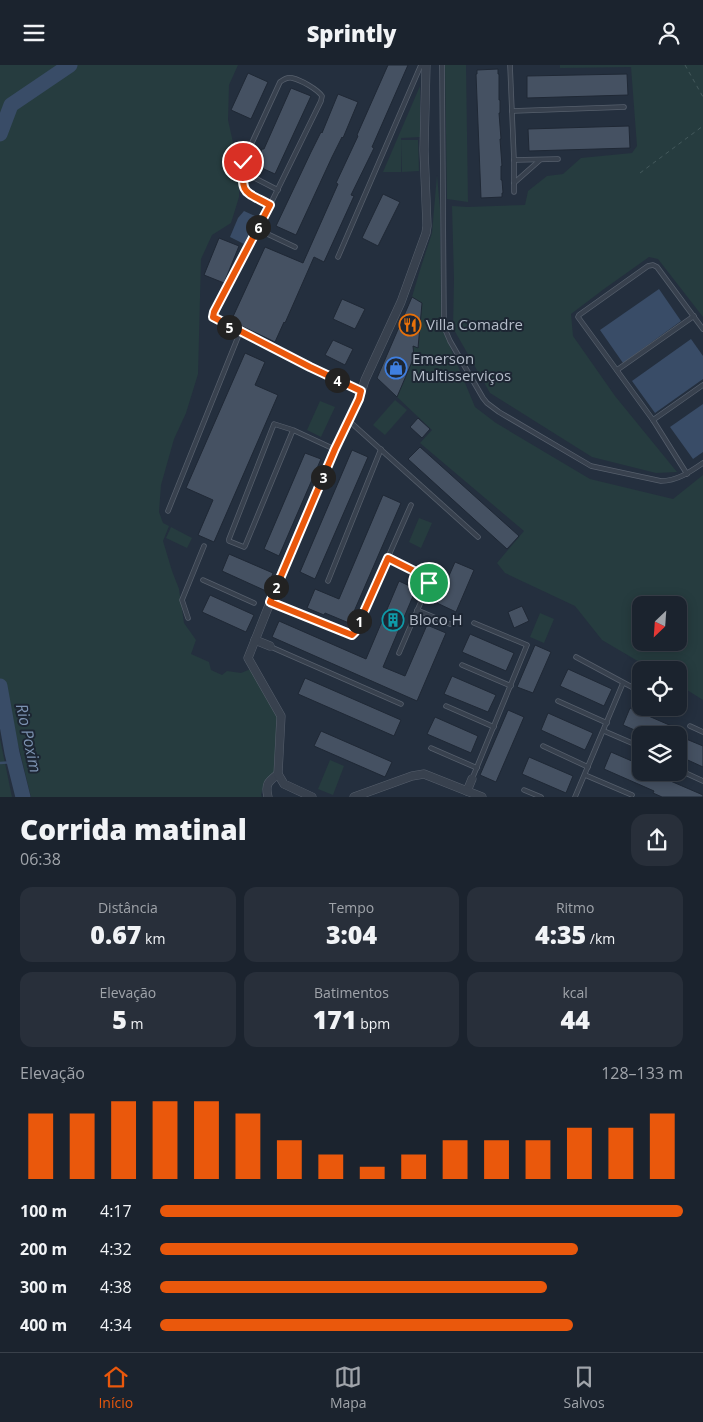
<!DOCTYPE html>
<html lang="pt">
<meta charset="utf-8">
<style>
body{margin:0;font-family:"Open Sans",sans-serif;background:#282f3a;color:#f1f3f6;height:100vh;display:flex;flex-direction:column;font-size:19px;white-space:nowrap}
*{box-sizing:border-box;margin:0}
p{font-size:16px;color:#a0a4aa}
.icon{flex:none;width:28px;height:28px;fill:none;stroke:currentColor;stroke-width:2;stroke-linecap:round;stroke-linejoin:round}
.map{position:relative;height:732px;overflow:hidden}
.drawer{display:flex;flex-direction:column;background:#1b232e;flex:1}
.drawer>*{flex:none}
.needle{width:32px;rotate:205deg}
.controls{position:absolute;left:632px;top:531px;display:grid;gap:10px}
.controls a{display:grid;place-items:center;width:55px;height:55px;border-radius:10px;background:#1b232e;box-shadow:0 2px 12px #0003,0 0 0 1px #39404a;font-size:25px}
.pin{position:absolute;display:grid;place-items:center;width:42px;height:42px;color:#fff;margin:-21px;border:2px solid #fff;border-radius:50%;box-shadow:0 1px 5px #0007}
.km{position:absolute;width:25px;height:25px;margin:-12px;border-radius:50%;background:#222;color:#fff;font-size:14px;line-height:25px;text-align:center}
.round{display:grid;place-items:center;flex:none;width:52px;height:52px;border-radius:15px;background:#282f3a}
.overview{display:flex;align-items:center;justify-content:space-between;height:85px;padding:0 20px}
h1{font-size:28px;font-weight:800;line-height:38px}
.figures{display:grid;grid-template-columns:repeat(3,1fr);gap:8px;height:85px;padding:5px 20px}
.figures div{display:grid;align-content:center;border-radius:12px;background:#282f3a;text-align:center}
.figures b{font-size:25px;font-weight:800}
.figures small{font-size:14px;font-weight:400}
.figures p{font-size:14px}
.chart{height:140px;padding:10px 20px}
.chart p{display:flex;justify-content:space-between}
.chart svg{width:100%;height:90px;margin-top:5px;stroke:#ea580c;stroke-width:6}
ul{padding:0 20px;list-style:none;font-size:16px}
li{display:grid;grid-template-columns:80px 60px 1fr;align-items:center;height:38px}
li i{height:12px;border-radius:6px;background:#ea580c}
header{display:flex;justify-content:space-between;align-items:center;height:65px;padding:0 20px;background:#1b232e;font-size:22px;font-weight:800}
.tab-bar{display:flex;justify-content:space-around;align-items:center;height:70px;border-top:1px solid #39404a;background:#1b232e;font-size:14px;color:#a0a4aa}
.tab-bar a{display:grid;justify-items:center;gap:2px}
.tab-bar .selected{color:#ea580c}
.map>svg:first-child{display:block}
.green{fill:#263c3f;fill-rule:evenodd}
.water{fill:#394c67}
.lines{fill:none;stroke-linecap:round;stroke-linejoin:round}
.stream{stroke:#394c67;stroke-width:2.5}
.river{stroke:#394c67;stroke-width:15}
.building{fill:#455162;stroke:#1f2835}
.lane-casing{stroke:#565f6c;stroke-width:5.5}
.street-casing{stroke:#565f6c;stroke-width:9}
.path{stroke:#44595c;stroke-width:1;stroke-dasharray:4 4;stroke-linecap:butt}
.lane{stroke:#38414e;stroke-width:4}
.street{stroke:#38414e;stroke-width:8}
.route-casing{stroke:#fff;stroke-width:10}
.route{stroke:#ea580c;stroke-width:6}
.labels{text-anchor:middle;stroke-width:4;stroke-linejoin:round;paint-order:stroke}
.poi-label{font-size:15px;fill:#b4bcc9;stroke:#1d2633;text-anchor:start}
.water-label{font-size:16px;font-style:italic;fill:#7c92b1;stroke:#1d2633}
</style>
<header><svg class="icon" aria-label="menu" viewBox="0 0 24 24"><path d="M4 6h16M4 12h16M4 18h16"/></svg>Sprintly<svg class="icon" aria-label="person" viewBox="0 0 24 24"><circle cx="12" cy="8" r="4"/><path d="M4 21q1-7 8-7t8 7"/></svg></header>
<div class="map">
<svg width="703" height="732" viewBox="0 0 703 732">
<rect width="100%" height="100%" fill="#242f3e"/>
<g class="green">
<path d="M0,0H238L229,20L228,55L234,82L240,100L239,132L231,158L212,170L201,194L198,309L186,348L174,374L161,420L159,447L163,458L169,461L163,476L172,506L179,524L184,558L196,575L191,589L209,597L211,605L222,610L227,606L241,608L253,603L278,644L274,710L264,718L261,730L262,732H31L19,683L0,634Z"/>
<path d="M445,0H466L468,137L447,134Z"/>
<path d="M560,0H703V252L658,194L649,192L604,224L571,249L573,271L615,331L677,407L656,408L592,392L490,328L453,263L454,214L452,141L467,142L525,140L528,126L547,111L563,109L581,93L632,88L637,81L631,2L560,3Z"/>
<path d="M420,21V72L401,73V107H383Z"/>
<path d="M401,75H418L419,106L402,107Z"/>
<path d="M437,110L440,144L441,260L475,342L496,358L590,414L673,434L703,410V635L679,620V605H653L602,575L575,541L505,508L497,498L524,466L420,378L432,365L397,332L413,281L418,283L422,239L412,232L420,205L432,168ZM641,540H679V578H641Z"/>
<path d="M395,335L407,345L385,370L373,360Z"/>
<path d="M320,336L335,342L321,372L307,365Z"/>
<path d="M419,453L432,458L421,483L409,477Z"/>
<path d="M171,462L192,473L187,483L166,473Z"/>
<path d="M540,548L554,554L544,578L530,572Z"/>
<path d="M0,674L12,732H0Z"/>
<path d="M330,695L344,701L333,730L318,724Z"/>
</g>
<g class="water">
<path d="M244,146L257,152L244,179L230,172L238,153Z"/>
<path d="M659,224L681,256L623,298L600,265Z"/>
<path d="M691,274L703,291V314L655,348L632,316Z"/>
<path d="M703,339V387L693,394L670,362Z"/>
</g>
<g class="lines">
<path class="stream" d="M0,698L15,697"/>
<g class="river">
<path d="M0,69L11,40L70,0"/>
<path d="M0,621L12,688L23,732"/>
</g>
</g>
<g class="building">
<path d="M388,0H408L372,82L374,83L351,130L354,131L324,197L314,192L285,258L284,257L275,277L231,256L265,182L303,198L338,119L336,118L358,71L357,70Z"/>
<path d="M498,4V9H499V35H500V48H499L501,74H500L502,101H501V115H502L503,128H502V132L481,133L476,9H477V5Z"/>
<path d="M248,8L268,17L251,54L231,45Z"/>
<path d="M627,9L628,30L527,33V11Z"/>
<path d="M291,23L311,31L275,109L255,100L262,84H264Z"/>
<path d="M338,29L358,37L343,73L342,72L332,92L296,170L276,161L311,87L321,67L322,68Z"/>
<path d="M629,61L630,83L529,86L528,64Z"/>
<path d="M383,129L400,137L378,181L362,173Z"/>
<path d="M219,173L239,181L224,218L204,210Z"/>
<path d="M412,232L422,238L418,283L413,281L414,292L397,332L377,313Z"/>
<path d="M342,234L365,244L355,264L333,254Z"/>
<path d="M333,275L353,284L345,300L325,290Z"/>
<path d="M245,288L265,297L255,320L278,330L214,477L198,470L213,435L186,423Z"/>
<path d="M418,353L430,364L422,373L410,362Z"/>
<path d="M420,382L519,471L507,484L408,394Z"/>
<path d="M352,385L368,392L315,514L300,507Z"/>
<path d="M305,388L321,394L279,491L264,484Z"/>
<path d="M383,430L401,438L349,558L325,548L324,550L307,543L315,524L339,534Z"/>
<path d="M229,489L273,508L266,526L222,506Z"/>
<path d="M455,497L474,505L456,547L437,538Z"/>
<path d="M399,516L416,524L383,602L405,611L427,560L446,568L417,636L272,572L279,556L366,594Z"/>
<path d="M210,530L254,550L246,567L202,547Z"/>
<path d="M522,541L529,556L514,563L508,547Z"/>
<path d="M470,569L514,588L506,606L462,587Z"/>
<path d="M535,580L551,587L533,628L517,622Z"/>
<path d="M568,604L612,624L604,641L560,621Z"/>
<path d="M452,611L496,630L488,647L444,629Z"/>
<path d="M305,613L401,655L394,671L298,629Z"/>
<path d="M630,643L674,662L671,669L668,668L667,670H646L623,660Z"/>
<path d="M508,645L524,652L496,717L480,710Z"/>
<path d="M548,648L593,668L585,685L541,665Z"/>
<path d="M435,652L478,671L471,688L427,669Z"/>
<path d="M321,666L392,697L385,712L314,681Z"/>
<path d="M679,671L703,681V702L679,691Z"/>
<path d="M611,687L641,700V708H652L703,730V732H662L653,728L654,726L604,704Z"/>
<path d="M529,692L573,711L566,728L522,709Z"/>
</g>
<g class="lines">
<g class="lane-casing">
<g id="lane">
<path d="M442,0L444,262L450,276L483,333L487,338L499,347L591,401L661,416C677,416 690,407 703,398"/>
<path d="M510,0L514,95V127"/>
<path d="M512,46L624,42"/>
<path d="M514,95L558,94"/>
<path d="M243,107L278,125"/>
<path d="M514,118L540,95"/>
<path d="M270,140L246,127L243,123V97L280,17C284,14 287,12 292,13C301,15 317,24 322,31L321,36L270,140L213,247V251L214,253L310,302"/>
<path d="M257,164L295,182"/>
<path d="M338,192L421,0"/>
<path d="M617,305L694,251"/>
<path d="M348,355L478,472"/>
<path d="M653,355L703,320"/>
<path d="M293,365L245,481L244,482L229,476V474L274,359L293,365L334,384"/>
<path d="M687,409L653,355L578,252L579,250L648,201L653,200L657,202L703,264"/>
<path d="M168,446L240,267"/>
<path d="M388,493L430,514L429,518L399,588"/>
<path d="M203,515L254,538"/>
<path d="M328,516L381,384"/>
<path d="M271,537L352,570L355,567L411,440"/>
<path d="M417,545L450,559"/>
<path d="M188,553L182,535L204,481"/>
<path d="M271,582L401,639"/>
<path d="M576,592L641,627"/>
<path d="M462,600L511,621"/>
<path d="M558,636L607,658"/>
<path d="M446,641L494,662"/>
<path d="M669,642L675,645"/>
<path d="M690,661L703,667"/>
<path d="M604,666L641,682"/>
<path d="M543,681L588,702"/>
<path d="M431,683L477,703"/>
<path d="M679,705L703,716"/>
<path d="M585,710L632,730"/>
<path d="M472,714L527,580L474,558"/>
<path d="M524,725L541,732"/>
<path d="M575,732L623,618"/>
</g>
</g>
<g class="street-casing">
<g id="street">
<path d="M310,302L361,325"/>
<path d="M255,575L270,581"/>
<path d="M467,726L472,714"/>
<path d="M268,732C265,719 268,717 278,709"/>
<path d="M312,732L284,719L278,709L281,651L248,593L283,505L335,384L359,334L365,315L401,237L426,168L427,161L424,85L426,0"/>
<path d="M354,732L412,711L424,709L482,732"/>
</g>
</g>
<g class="path">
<path d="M685,0L703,32"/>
<path d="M640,108L703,61"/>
</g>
<use href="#lane" class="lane"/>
<use href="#street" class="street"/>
</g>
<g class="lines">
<g class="route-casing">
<path id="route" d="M243,97C242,130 242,125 270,140L214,247L213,252L310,302L361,326L359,334L335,384L270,537L352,570L355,567L388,493L430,514L429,518"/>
</g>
<use href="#route" class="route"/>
</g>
<defs>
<g id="restaurant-ring" transform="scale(1.125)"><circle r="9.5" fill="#1d2633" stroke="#e8710a" stroke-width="1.5"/><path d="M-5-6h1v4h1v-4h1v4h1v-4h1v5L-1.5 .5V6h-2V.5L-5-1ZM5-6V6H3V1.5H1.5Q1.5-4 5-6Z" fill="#e8710a"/></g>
<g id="shop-ring" transform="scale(1.125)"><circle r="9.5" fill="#1d2633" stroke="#3f7fe0" stroke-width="1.5"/><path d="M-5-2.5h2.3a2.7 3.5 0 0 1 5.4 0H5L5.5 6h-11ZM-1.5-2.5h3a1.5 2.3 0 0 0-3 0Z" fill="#3f7fe0"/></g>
<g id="building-ring" transform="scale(1.125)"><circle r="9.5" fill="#1d2633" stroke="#0f9aa8" stroke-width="1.5"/><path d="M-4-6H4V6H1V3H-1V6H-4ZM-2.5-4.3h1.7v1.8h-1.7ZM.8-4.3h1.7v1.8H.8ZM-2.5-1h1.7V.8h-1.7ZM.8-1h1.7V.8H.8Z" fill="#0f9aa8"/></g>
</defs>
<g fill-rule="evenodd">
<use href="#restaurant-ring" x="410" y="260"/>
<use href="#shop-ring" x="396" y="303"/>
<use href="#building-ring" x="393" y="555"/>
</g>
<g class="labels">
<g class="poi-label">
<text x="426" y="265">Villa Comadre</text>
<text x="412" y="299">Emerson<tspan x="412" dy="17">Multisserviços</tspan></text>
<text x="409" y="560">Bloco H</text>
</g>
<g class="water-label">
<text transform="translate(29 673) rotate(78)" y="6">Rio Poxim</text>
</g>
</g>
</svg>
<div class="controls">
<a><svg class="needle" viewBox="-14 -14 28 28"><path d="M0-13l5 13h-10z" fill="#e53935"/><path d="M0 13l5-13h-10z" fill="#a0a4aa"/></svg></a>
<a><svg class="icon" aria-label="locate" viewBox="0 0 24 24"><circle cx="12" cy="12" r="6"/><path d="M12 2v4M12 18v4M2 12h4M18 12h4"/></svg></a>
<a><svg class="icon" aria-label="layers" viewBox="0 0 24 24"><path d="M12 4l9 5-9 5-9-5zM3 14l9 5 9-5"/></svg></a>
</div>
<div class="pin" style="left:429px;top:518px;background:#1e9e55"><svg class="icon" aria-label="arrive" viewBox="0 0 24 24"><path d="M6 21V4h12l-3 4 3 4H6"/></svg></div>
<div class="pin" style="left:243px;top:97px;background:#d93025"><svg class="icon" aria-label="check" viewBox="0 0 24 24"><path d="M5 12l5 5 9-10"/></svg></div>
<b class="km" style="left:359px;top:556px">1</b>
<b class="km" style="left:276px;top:522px">2</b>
<b class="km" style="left:323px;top:412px">3</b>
<b class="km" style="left:337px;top:315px">4</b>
<b class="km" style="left:229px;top:262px">5</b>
<b class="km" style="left:258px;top:162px">6</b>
</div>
<section class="drawer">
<div class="overview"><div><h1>Corrida matinal</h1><p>06:38</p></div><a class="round"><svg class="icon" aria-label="share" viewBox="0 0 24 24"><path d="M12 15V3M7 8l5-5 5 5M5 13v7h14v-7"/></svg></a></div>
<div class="figures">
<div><p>Distância</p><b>0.67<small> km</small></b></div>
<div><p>Tempo</p><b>3:04</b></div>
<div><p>Ritmo</p><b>4:35<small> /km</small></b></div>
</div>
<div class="figures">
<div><p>Elevação</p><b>5<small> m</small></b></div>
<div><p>Batimentos</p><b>171<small> bpm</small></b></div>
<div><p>kcal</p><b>44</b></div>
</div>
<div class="chart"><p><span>Elevação</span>128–133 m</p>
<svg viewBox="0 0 160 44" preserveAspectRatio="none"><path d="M5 44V12M15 44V12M25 44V6M35 44V6M45 44V6M55 44V12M65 44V25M75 44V32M85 44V38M95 44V32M105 44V25M115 44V25M125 44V25M135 44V19M145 44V19M155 44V12"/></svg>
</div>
<ul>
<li><b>100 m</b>4:17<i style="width:100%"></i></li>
<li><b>200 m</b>4:32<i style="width:80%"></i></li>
<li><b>300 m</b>4:38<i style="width:74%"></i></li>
<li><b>400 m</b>4:34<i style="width:79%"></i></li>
</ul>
</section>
<nav class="tab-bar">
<a class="selected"><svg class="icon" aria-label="home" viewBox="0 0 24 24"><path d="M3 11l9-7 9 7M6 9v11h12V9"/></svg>Início</a>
<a><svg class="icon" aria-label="map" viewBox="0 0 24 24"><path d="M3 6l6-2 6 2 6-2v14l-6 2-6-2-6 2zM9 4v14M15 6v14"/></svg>Mapa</a>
<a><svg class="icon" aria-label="saved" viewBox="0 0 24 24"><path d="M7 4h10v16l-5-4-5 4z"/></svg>Salvos</a>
</nav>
